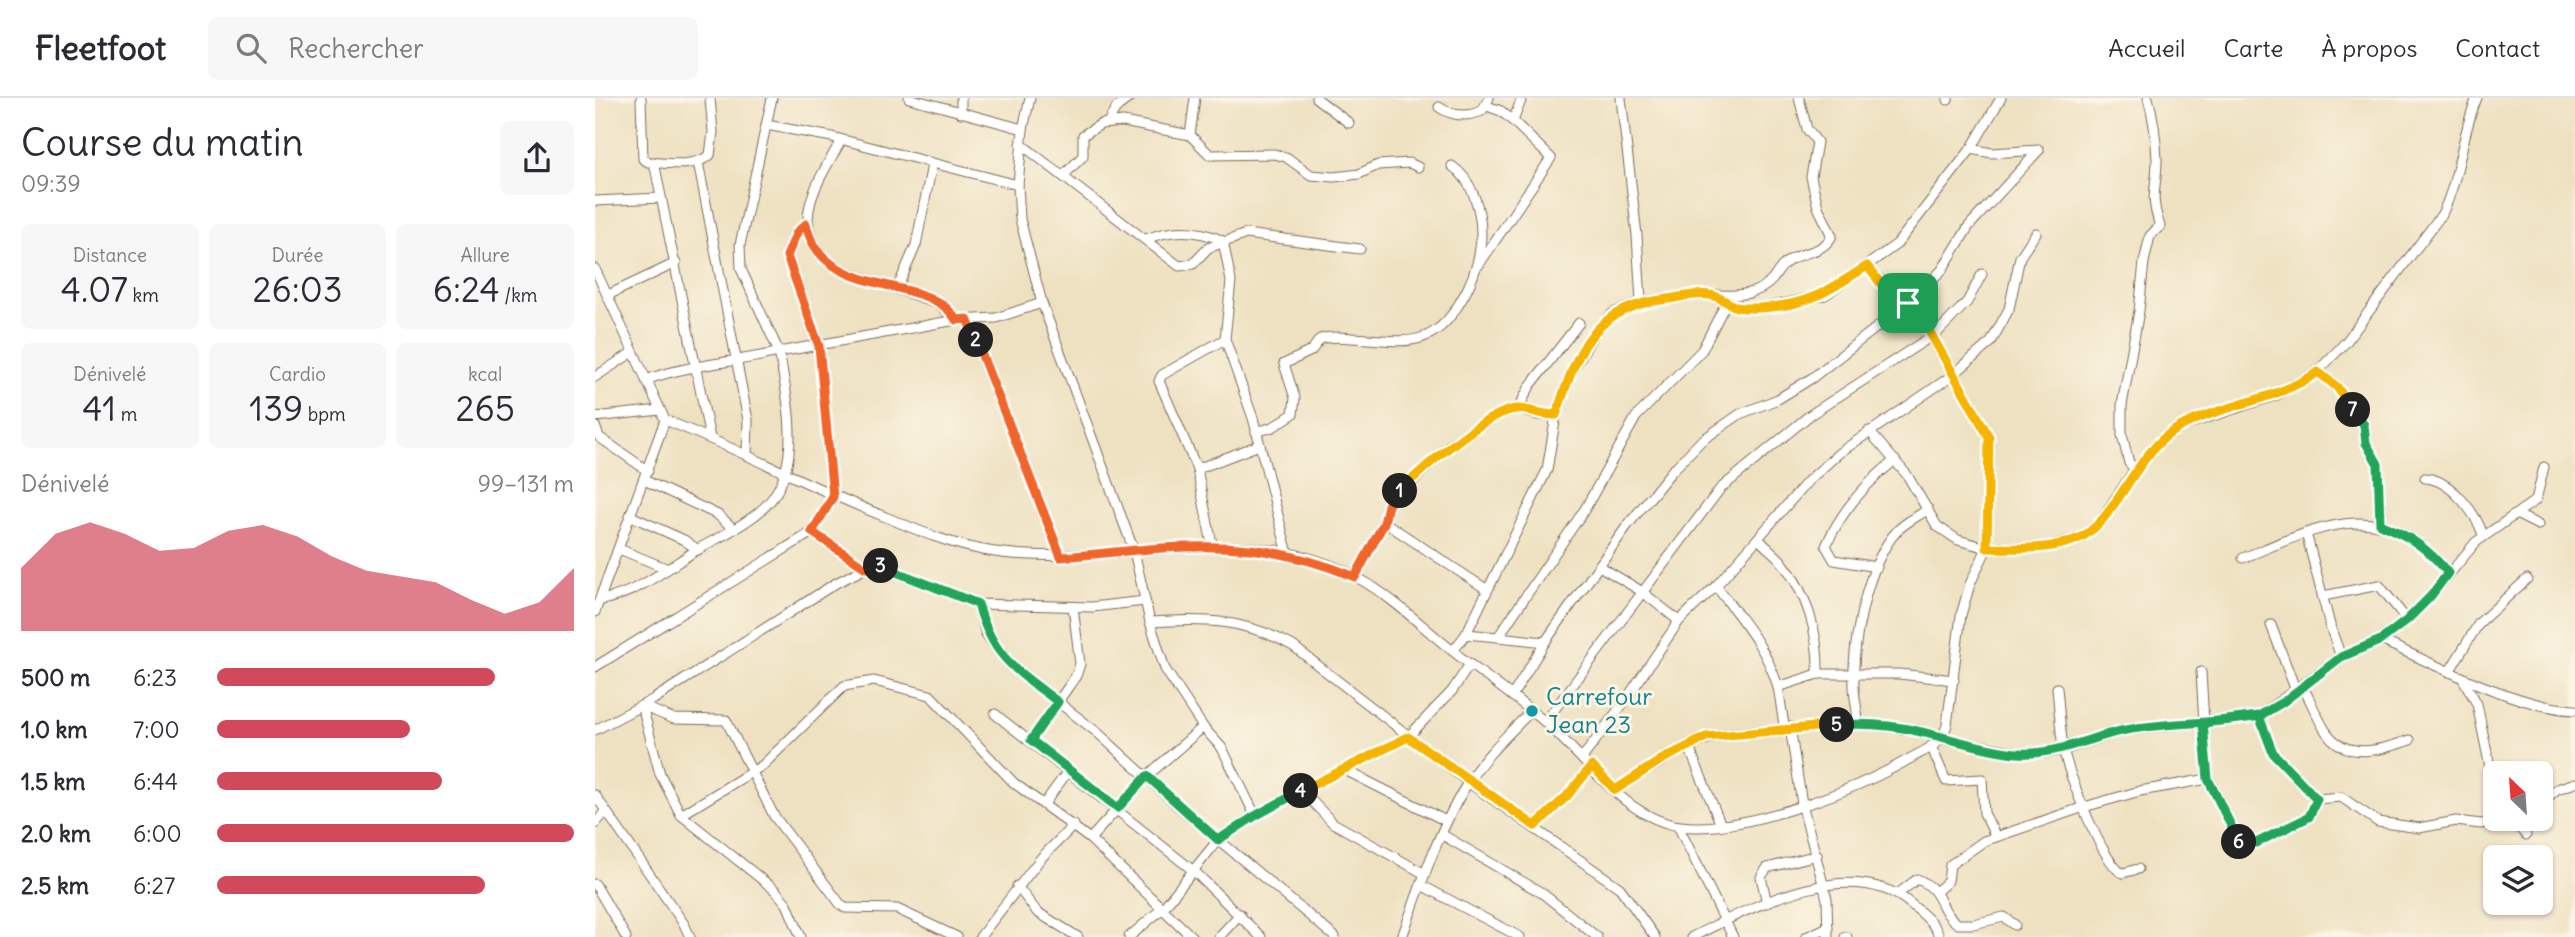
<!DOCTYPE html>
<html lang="fr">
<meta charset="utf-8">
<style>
body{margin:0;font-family:Delius,sans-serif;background:#f7f7f7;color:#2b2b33;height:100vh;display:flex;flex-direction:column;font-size:26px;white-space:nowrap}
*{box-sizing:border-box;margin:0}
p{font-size:23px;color:#7c7c81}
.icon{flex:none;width:38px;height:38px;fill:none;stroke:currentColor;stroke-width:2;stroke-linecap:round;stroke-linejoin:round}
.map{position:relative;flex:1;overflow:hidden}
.sheet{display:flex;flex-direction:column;background:#fff;width:595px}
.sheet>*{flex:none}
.needle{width:46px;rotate:335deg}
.fabs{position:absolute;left:1888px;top:663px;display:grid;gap:14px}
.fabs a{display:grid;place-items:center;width:70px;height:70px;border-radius:10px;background:#fff;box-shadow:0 2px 5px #0004;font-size:35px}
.pin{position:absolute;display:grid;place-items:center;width:60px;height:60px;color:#fff;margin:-30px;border-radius:14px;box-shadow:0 4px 10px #0006}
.km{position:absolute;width:35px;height:35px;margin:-18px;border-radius:50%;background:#222;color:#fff;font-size:19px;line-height:35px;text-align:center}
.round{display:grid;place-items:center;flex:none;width:74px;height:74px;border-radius:10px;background:#f7f7f7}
.headline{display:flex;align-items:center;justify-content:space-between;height:119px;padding:0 21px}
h1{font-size:38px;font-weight:600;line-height:52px}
.figures{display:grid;grid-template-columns:repeat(3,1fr);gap:10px;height:119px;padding:7px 21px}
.figures div{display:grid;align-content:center;border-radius:10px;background:#f7f7f7;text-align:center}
.figures b{font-size:35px;font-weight:600}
.figures small{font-size:19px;font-weight:400}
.figures p{font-size:19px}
.chart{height:196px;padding:14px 21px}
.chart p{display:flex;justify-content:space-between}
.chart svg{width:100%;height:126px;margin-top:7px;fill:#d1495b;opacity:.7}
ul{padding:0 21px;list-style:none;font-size:23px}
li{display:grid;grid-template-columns:112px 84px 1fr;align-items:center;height:52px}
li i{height:18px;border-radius:9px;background:#d1495b}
header{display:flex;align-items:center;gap:42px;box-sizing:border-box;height:98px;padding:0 35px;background:#fff;border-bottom:2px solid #e1e1e2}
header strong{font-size:33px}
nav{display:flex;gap:38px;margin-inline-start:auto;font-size:24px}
.search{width:490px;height:63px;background:#f7f7f7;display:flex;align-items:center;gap:18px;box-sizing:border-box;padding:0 24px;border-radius:10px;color:#7c7c81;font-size:26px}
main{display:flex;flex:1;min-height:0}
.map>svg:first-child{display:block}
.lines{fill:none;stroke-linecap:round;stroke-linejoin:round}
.street-casing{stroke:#7a6a57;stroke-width:11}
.street{stroke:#fff;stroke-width:9}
.split-1-casing{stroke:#fff;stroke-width:14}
.split-2-casing{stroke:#fff;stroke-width:14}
.split-3-casing{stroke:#fff;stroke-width:14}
.split-4-casing{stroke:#fff;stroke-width:14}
.split-5-casing{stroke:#fff;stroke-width:14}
.split-6-casing{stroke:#fff;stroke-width:14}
.split-7-casing{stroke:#fff;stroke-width:14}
.split-8-casing{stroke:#fff;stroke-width:14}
.split-1{stroke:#f5b400;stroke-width:9}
.split-2{stroke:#f0652b;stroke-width:9}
.split-3{stroke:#f0652b;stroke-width:9}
.split-4{stroke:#22a559;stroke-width:9}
.split-5{stroke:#f5b400;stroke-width:9}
.split-6{stroke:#22a559;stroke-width:9}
.split-7{stroke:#22a559;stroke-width:9}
.split-8{stroke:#f5b400;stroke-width:9}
.culture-dot{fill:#0f9aa8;stroke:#fcf5e5;stroke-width:2.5}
.labels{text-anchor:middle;stroke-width:6;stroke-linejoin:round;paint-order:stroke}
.culture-label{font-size:24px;fill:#0d838f;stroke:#fcf5e5;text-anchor:start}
</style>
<header>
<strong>Fleetfoot</strong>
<div class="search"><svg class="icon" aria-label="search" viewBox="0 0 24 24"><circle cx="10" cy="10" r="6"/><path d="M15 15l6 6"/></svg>Rechercher</div>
<nav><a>Accueil</a><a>Carte</a><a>À propos</a><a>Contact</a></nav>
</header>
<main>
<section class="sheet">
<div class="headline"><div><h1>Course du matin</h1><p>09:39</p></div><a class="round"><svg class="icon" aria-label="share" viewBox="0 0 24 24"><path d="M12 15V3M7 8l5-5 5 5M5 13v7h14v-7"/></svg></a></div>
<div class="figures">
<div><p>Distance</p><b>4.07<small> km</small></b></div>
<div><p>Durée</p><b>26:03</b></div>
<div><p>Allure</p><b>6:24<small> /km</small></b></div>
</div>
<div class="figures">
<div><p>Dénivelé</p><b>41<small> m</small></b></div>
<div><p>Cardio</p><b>139<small> bpm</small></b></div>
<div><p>kcal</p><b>265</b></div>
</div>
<div class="chart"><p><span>Dénivelé</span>99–131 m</p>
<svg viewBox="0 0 160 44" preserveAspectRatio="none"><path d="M0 44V22L10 10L20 6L30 10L40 16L50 15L60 9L70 7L80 11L90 18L100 23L110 25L120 27L130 33L140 38L150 34L160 22V44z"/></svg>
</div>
<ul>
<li><b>500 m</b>6:23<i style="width:78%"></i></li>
<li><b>1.0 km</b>7:00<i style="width:54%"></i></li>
<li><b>1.5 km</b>6:44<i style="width:63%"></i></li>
<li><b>2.0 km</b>6:00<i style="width:100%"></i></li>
<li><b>2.5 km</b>6:27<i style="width:75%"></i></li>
</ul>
</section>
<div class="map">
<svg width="1980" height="839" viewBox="0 0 1980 839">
<rect width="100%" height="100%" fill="#fcf5e5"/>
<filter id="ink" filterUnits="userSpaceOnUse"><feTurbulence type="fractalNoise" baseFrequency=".0143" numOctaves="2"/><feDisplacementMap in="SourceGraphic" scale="14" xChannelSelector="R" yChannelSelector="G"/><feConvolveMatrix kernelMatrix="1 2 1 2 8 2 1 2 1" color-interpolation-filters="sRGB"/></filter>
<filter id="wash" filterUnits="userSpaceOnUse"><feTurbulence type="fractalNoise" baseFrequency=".00686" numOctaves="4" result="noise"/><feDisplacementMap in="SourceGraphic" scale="28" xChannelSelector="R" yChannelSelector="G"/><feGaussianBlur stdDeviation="1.57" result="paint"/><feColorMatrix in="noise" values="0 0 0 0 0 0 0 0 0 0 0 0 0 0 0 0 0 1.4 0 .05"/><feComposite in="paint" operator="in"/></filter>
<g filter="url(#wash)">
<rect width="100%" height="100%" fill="#eee1c1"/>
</g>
<g filter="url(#ink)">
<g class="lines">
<g class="street-casing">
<g id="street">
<path d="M46,0L48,61L53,64C72,65 100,70 115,57L118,34L115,0"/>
<path d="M314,0L428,31"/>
<path d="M366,0V15"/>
<path d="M435,0L428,31L423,87L425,121L447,205L539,453L555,524L570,571L608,629L627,650L660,717"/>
<path d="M721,0L754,25"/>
<path d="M1026,0L1042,137L1046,204"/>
<path d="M1353,2V0"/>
<path d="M892,8L906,13L918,23L927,0"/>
<path d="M844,9C858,19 872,19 887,13L894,0"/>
<path d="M513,24L522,9L534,0"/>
<path d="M171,27L237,39L423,87"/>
<path d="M595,37L600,0"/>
<path d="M246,43C219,89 187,137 248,173L343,205L361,222"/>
<path d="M426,46L584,168L598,166L613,150L651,136L765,151"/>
<path d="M1376,51L1397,55L1444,52"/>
<path d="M59,64L115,340"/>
<path d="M103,64L153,322L152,357"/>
<path d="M468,78L488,58V37L506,26L528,24L595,37L615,57L679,56L691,59L716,77L739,79L764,76L783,67L814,65L823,69"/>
<path d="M0,103L66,100"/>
<path d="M551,141C576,131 603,131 628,143L636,183L630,241L658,320L693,456"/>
<path d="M883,168L956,60L918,23"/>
<path d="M1271,168C1285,184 1300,191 1312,204C1343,239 1364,288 1389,329L1395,346L1392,450L1363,442L1342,428L1312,377L1274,333"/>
<path d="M0,171L70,322C146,352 217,390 293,420C324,433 355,446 388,452C512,475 645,415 763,480C799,500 827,529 859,554C889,578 921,599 950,624C990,659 1029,720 1085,728C1148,736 1261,692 1316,660C1325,655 1339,649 1346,641C1349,637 1350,632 1352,627L1366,517L1375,486L1392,450L1449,449L1485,440L1505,424L1540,371L1568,341L1584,329L1682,297L1723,273L1751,244L1847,116C1865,80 1866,37 1882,0"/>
<path d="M302,191L321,147L337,67"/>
<path d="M13,197L81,165"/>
<path d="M1122,197C1142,198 1164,197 1178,181C1182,175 1186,168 1192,164C1208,152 1226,157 1237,138L1223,109L1216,79L1222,44L1212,31L1204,0"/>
<path d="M372,221L466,459"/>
<path d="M1723,273L1742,289L1768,327L1771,345L1783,366L1785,426"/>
<path d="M0,279L38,254"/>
<path d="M51,282C94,266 139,265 184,254L146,171L145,147L177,0"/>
<path d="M923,311L935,288L984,225"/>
<path d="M0,319L65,312"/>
<path d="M0,328L4,339L53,373"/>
<path d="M661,334L678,329L698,316L700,300L689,266L716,253L725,241C735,238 746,239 757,240C806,242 835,254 864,206C878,184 886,160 886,135C886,112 877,81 857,68"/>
<path d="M602,371L664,347"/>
<path d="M1540,371L1534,365L1527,337V307L1544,213L1549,164L1555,138L1565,128C1554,96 1562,91 1562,61C1561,40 1559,20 1553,0"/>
<path d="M1830,380C1855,381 1881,415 1888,437"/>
<path d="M49,382L123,417L139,431"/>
<path d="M1923,417L1943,427"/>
<path d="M36,418L89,442L103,452"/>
<path d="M789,424L891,491"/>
<path d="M217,434L271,470"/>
<path d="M1711,435L1736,531L1746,559"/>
<path d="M1163,440C1170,449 1180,455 1187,464C1212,495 1224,536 1223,576"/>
<path d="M617,446L602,371L564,283L567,277L630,241"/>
<path d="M24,451L73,471"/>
<path d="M1648,460C1729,427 1788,395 1853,475"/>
<path d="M1006,469L1046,493L1084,523"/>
<path d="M1282,469L1239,462L1231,448C1246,413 1270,386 1300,362"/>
<path d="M760,479L789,424L793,407L855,347L903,316L923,311L943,317H961"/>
<path d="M1121,488C1145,520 1170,547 1182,586C1186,600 1186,615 1190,630"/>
<path d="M1728,498L1784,487L1812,522"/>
<path d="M7,502C42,495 70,472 100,453C122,440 145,430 164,414C211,376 193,305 184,254L361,222L401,220L447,205"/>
<path d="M383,506L391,536L414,566L503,635L583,708L740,839"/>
<path d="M0,514L70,322"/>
<path d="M555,524C610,520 650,521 698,548L873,684L1025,790L1060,839"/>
<path d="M1676,527L1701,593"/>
<path d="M871,536L903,539L990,411L1041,319L1107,252L1132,203"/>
<path d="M903,539L950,544"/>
<path d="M1786,542C1838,566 1923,610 1980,612"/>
<path d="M858,553L871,536L952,372L961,317L973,281L1000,234L1018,215L1046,204L1105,197H1117L1141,209L1167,210L1230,197L1302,146L1376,51L1406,0"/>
<path d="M0,569L217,434L238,399L224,248L193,158L202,134L211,126"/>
<path d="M1606,574L1612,676L1644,744L1661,745L1714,719L1722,701"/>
<path d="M1854,574L1884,525L1932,481"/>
<path d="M1867,579L1882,606L1900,694"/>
<path d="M1707,588C1716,602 1721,618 1730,632C1750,664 1787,652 1815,642"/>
<path d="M1183,589L1223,576H1304L1359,582"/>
<path d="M1462,590C1464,609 1465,630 1468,649C1471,671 1509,770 1528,775L1543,771"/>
<path d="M917,598L950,544L1032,428L1076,374L1106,343L1145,316L1183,301L1217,280L1313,205L1347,172L1374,128L1444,52"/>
<path d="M47,608L79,621L131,622L179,718L246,807L250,810L302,811L362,839"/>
<path d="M47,608L65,676L86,717L180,792L192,806L206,839"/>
<path d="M400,616L600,774L666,839"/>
<path d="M1664,618L1678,655L1722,701L1746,699L1783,724L1824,730L1861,723L1886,726L1905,721"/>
<path d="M950,624L1125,391L1215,317L1343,234L1372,204L1387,176"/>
<path d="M1263,626C1263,613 1259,600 1259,588C1257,545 1272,465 1302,433C1310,424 1324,418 1333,411"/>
<path d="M1195,629L1207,706L1232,801L1233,839"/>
<path d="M0,632L59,601L241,485L279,466L383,506L497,509L550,503"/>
<path d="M436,642L481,578L485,566L478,509"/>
<path d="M1093,647L1126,727"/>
<path d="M1336,648L1351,683L1387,681L1389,715L1401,739"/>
<path d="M988,659L1030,603L1084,523L1121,488L1213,383L1244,355L1358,277L1396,244L1414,211L1425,159L1441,135"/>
<path d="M748,671L851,723"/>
<path d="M1020,692L1093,647L1129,636L1263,626L1322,632L1346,640L1421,654L1449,655L1468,652L1525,633L1664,618L1746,559L1786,542L1812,522L1835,499L1881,444L1941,402L1949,369"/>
<path d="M707,693L738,725L830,776"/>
<path d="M0,697L89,826L95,839"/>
<path d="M449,706L473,673"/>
<path d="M1946,706L1962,691L1980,685"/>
<path d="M86,717L168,667L249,588L279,583L335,597L419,685L495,741L597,839"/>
<path d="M1916,721L1931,737"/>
<path d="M0,726L10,714"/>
<path d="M940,728L972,698L997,668"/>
<path d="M1083,728L1138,839"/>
<path d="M846,736L947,795L1002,839"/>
<path d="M495,741L552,678L608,629"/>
<path d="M0,786L31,839"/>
<path d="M826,787L925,839"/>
<path d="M422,788L442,814L483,839"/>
<path d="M1342,793L1353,783L1355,767L1389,743L1489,709L1545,693L1613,681"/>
<path d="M1304,795L1322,781C1350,792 1342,812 1363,826H1378L1409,819L1420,827"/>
<path d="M1172,805L1166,779L1172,770L1222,757"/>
<path d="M385,839L446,760L479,727"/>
<path d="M534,839L568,810L623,742L660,717L813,639L857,593L875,566"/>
<path d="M624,839L645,816"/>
<path d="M807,839C826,787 843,733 872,686C889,658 914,636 936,613"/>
<path d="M1097,839C1157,809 1256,755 1317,807C1327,815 1341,826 1344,839"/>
<path d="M1211,839L1233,829"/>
<path d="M1250,839H1252"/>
</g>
</g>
<use href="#street" class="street"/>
</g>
</g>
<g class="lines" filter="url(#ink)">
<g class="split-1-casing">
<path id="split-1" d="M805,393C825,373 896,309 924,311C936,312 948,317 961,317C983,252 997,209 1073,201C1086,199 1101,195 1115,197C1124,198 1131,204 1139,208C1145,211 1157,210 1165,210C1212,208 1234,193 1272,168L1287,187L1313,205"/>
</g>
<g class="split-2-casing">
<path id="split-2" d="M381,242L466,459C576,450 654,434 760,479L789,425L793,407L805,393"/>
</g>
<g class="split-3-casing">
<path id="split-3" d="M286,468L279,466L271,470L217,434L238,399L224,248L192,158L202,134L211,126C227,203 337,175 361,222L372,221L381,242"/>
</g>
<g class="split-4-casing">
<path id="split-4" d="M286,468L383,506C398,560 421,572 463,604L436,642L523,710L552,678L623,742L660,718L706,693"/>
</g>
<g class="split-5-casing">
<path id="split-5" d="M706,693L813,639L940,728L972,698L997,668L1020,692L1066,662L1111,639L1242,627"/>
</g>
<g class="split-6-casing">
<path id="split-6" d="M1242,627C1268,625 1297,627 1322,633C1355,640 1388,652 1422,655C1460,658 1489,641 1526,633C1571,623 1618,627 1664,618L1678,655L1722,701L1714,719L1661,745L1644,744"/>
</g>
<g class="split-7-casing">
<path id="split-7" d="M1644,744L1613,681L1608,625L1664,618L1688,604L1746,559L1786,542L1812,522L1835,499L1853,475C1833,450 1814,438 1785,426L1783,366L1771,345L1769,327L1758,312"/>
</g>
<g class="split-8-casing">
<path id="split-8" d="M1313,205L1333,231L1394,339L1392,450C1422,450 1454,453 1482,441C1522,425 1539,353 1585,329C1631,305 1679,304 1723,274L1742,289L1758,312"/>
</g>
<use href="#split-1" class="split-1"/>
<use href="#split-2" class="split-2"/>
<use href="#split-3" class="split-3"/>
<use href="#split-4" class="split-4"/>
<use href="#split-5" class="split-5"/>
<use href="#split-6" class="split-6"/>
<use href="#split-7" class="split-7"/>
<use href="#split-8" class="split-8"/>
</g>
<circle class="culture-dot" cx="937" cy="613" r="7"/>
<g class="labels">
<g class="culture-label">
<text x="951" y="607">Carrefour<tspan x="951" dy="28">Jean 23</tspan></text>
</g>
</g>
</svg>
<div class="fabs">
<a><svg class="needle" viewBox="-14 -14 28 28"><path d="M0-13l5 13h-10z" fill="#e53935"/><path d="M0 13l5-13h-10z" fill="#7c7c81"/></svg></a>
<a><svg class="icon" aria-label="layers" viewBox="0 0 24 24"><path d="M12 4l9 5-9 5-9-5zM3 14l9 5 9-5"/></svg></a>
</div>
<div class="pin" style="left:1313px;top:205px;background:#1e9e55"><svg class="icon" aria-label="arrive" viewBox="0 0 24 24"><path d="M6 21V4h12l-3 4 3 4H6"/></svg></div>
<b class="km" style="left:805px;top:393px">1</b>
<b class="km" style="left:381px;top:242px">2</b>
<b class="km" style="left:286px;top:468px">3</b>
<b class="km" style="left:706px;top:693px">4</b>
<b class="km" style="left:1242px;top:627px">5</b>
<b class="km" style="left:1644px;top:744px">6</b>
<b class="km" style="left:1758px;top:312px">7</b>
</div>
</main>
